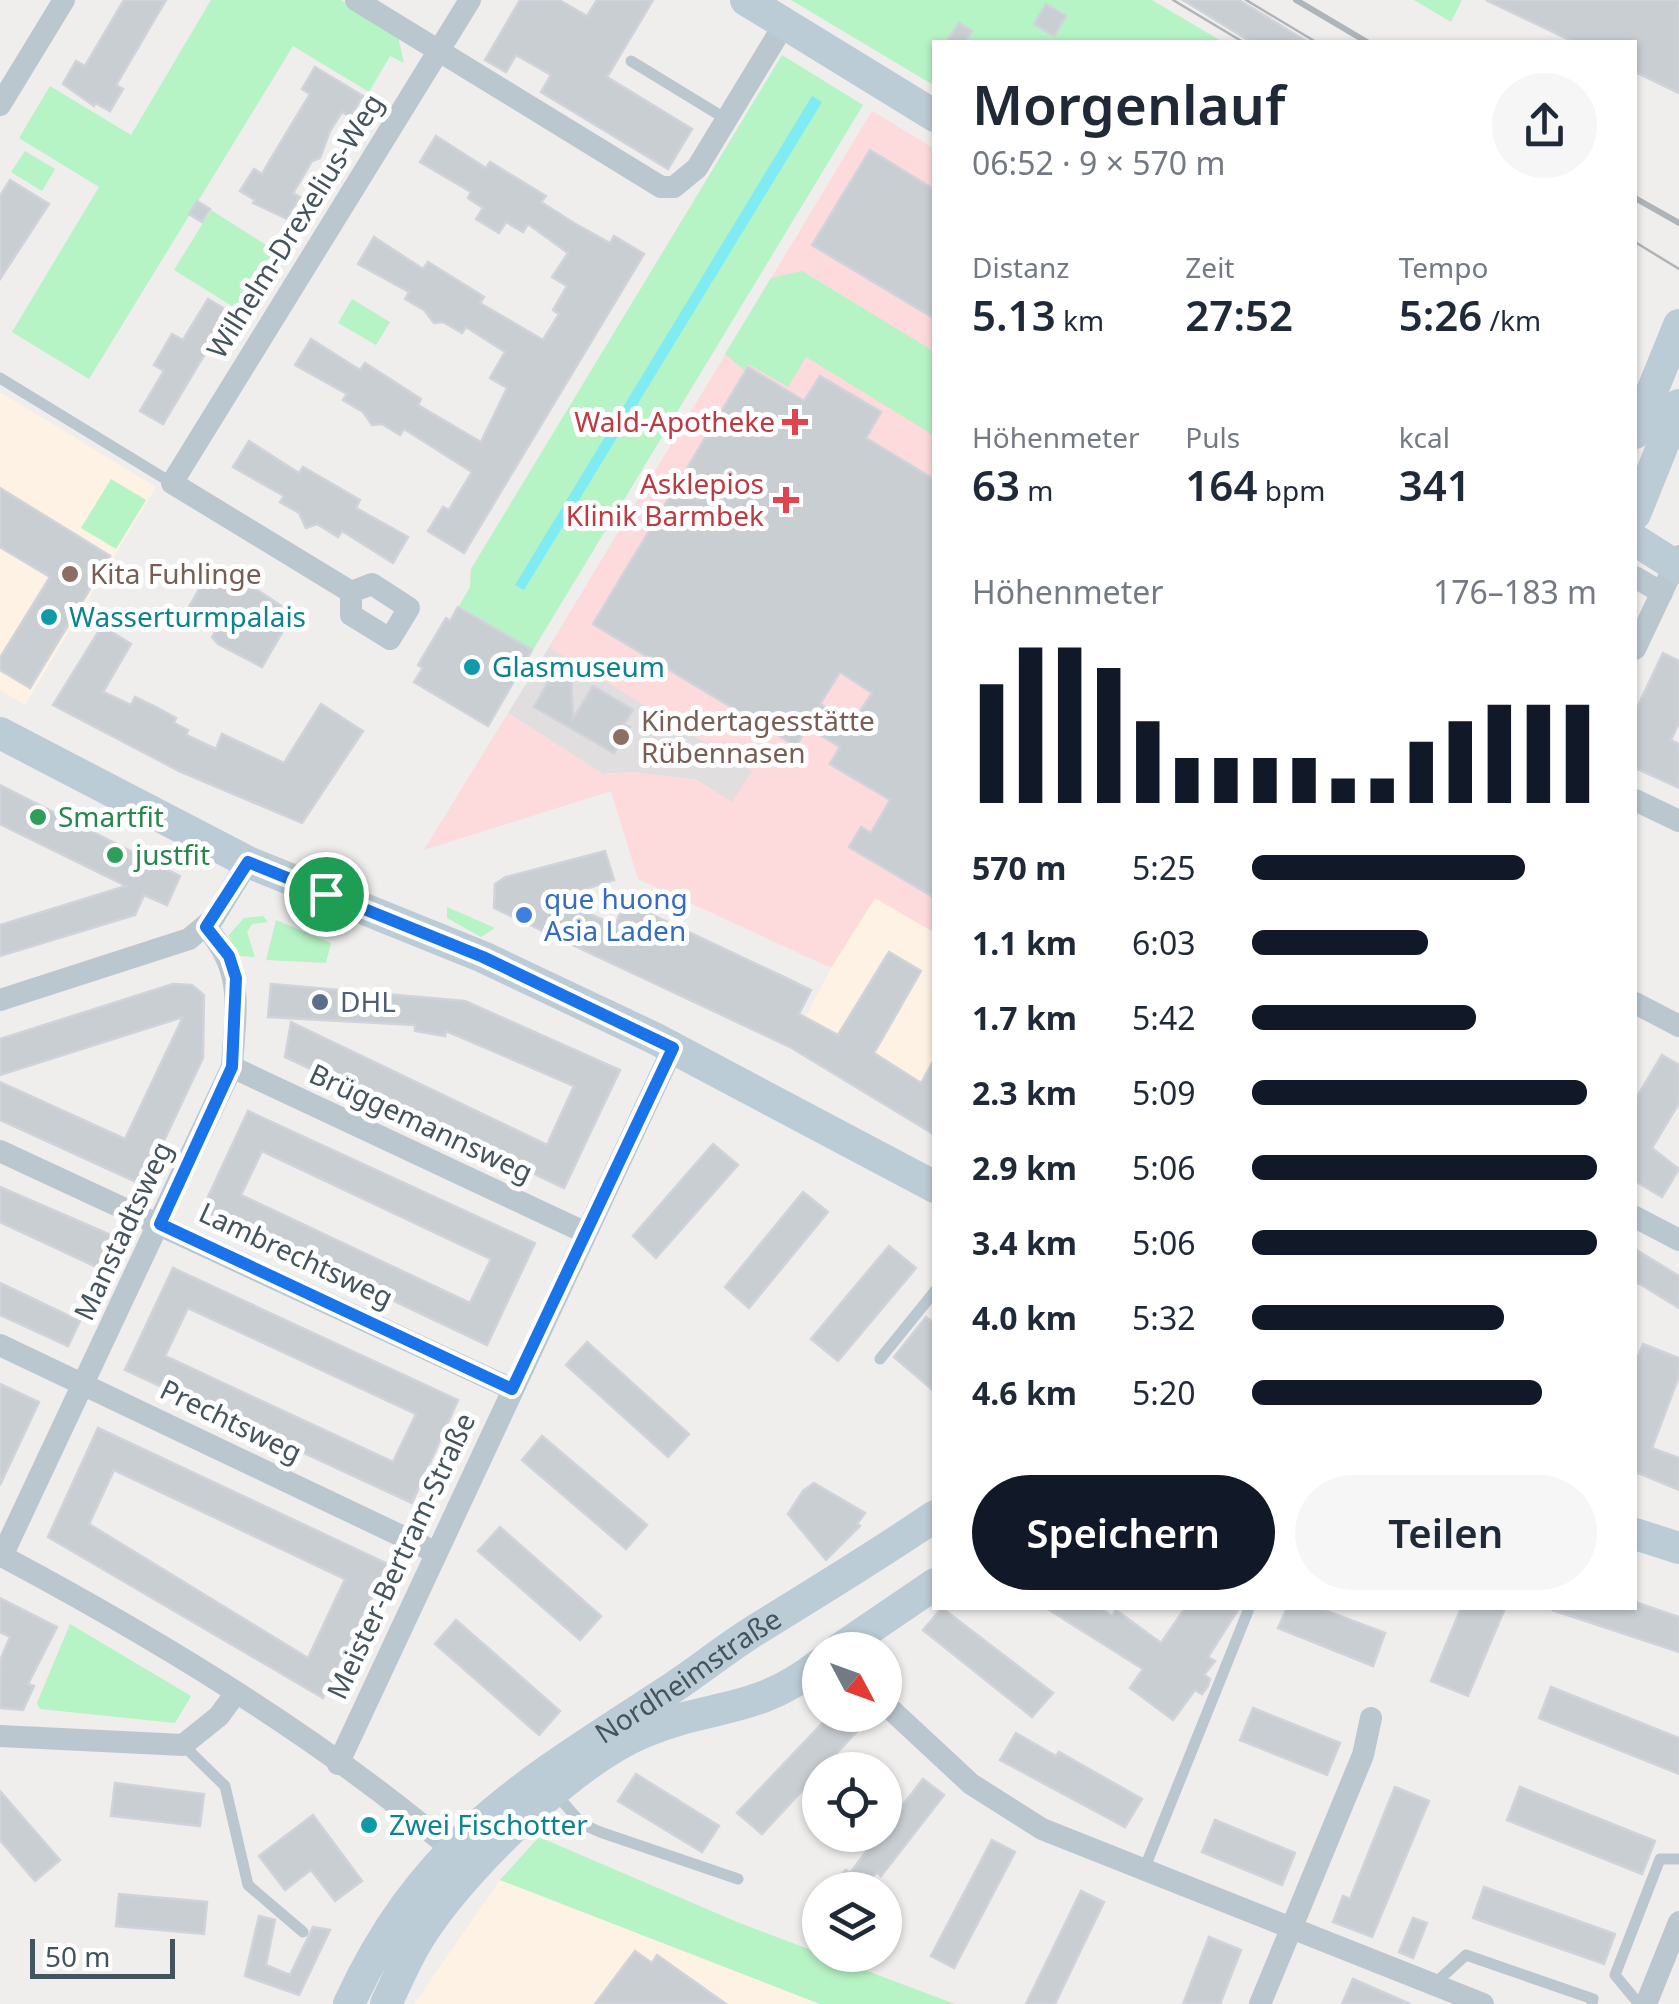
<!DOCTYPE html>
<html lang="de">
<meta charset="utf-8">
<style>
body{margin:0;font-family:"Noto Sans",sans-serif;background:#f6f6f7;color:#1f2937;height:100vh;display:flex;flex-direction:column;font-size:38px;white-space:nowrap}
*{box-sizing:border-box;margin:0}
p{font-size:32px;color:#747a83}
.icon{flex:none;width:55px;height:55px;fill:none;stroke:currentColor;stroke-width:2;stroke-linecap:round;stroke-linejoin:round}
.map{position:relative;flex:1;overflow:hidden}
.details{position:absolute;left:932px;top:40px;width:705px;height:1570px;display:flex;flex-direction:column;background:#fff;border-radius:0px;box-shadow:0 2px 8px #0004}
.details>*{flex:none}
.needle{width:65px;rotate:131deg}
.fabs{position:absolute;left:802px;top:1632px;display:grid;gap:20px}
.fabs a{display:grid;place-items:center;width:100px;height:100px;border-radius:50%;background:#fff;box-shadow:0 2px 8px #0004;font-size:50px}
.scale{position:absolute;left:30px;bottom:25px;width:145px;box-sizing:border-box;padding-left:10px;border:5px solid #44545c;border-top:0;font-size:28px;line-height:35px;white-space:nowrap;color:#44545c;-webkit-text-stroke:8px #fff;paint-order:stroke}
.pin{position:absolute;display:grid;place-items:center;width:85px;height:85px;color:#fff;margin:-42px;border:5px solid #fff;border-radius:50%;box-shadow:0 2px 10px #0007}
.round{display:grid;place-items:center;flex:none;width:105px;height:105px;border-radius:52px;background:#f6f6f7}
.head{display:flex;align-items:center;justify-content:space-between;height:170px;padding:0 40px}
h1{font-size:55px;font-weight:600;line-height:75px}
.stats{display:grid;grid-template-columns:repeat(3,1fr);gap:15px;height:170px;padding:10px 40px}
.stats div{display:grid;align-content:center}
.stats b{font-size:42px;font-weight:600}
.stats small{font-size:28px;font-weight:400}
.stats p{font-size:28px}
.chart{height:280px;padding:20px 40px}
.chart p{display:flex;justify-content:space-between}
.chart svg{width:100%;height:180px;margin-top:10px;stroke:#111827;stroke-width:6}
.cta{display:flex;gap:20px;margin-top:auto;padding:20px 40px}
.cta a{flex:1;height:115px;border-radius:60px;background:#111827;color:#fff;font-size:40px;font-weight:600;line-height:115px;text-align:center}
.cta a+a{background:#f6f6f7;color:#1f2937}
ul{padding:0 40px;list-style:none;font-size:32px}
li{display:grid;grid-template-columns:160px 120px 1fr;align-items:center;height:75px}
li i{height:25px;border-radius:12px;background:#111827}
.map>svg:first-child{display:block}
.commercial{fill:#fdf2e3}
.education{fill:#e1dedf}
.medical{fill:#fddadc}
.green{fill:#b6f3c5}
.water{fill:#7fecf4}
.building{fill:#c9ced3;stroke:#d0d4da;stroke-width:2.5;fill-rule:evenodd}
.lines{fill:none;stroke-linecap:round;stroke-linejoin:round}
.lane{stroke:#bac7ce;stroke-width:11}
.street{stroke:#bac7ce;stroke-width:22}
.secondary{stroke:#bbccd6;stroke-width:32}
.tram{stroke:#aeb4b8;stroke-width:2.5}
.rail{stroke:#aeb4b8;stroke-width:6}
.route-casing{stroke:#fff;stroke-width:20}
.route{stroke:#1a73e8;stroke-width:12}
.health-dot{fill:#e0444e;stroke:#fff;stroke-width:4}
.education-dot{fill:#8d6e63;stroke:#fff;stroke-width:4}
.culture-dot{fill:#0f9aa8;stroke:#fff;stroke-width:4}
.leisure-dot{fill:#2e9e5b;stroke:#fff;stroke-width:4}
.shop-dot{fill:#3f7fe0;stroke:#fff;stroke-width:4}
.service-dot{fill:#5c6f8a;stroke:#fff;stroke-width:4}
.labels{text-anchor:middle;stroke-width:10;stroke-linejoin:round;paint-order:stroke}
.street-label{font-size:28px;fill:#44545c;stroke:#fff}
.health-label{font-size:28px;fill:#be3a42;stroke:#fff;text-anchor:end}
.education-label{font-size:28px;fill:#785e54;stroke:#fff;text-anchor:start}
.culture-label{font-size:28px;fill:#0d838f;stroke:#fff;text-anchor:start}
.leisure-label{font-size:28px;fill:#27864d;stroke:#fff;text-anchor:start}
.shop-label{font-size:28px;fill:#366cbe;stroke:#fff;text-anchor:start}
.service-label{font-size:28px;fill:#4e5e75;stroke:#fff;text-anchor:start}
</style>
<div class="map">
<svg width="1679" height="2004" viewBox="0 0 1679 2004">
<rect width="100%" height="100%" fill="#f0eded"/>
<g class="commercial">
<path d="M0,392L156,487L25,705L0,690Z"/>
<path d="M875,897L935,933V1135L790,1047L831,968Z"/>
<path d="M500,1880L820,2004H414Z"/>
</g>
<path class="education" d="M549,647L753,770L732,803L697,780L632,772L603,774L508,713Z"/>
<path class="medical" d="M872,111L935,149V933L875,898L831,968L638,879L611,791L424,850L508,713L603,774L632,772L697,780L732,802L752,771L549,647Z"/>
<g class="green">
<path d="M211,0H341L398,36L404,63L390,56L369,92L293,46L89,379L12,332L99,187L19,138L50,86L131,135Z"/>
<path d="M791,0H1152L1223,42H935V86Z"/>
<path d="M1414,0H1462L1451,22Z"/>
<path d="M782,55L863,105L533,650L459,606L470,587L471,569Z"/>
<path d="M25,151L55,169L42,191L11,172Z"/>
<path d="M211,210L274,250L237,309L174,270Z"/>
<path d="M802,271L935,352V436L806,357L788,387L748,364L744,370L725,354L771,278Z"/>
<path d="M352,299L390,322L376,345L338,323Z"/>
<path d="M111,479L146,500L116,549L81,528Z"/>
<path d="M447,907L495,928L481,937L447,918Z"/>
<path d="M263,916L268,922L252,924L247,932L255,957L240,956L228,936L244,918Z"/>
<path d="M276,920L331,943L326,963L266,960Z"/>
<path d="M70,1624L191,1696L175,1723L40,1709L37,1703Z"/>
<path d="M539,1837L737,1922L955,2004H820L500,1880Z"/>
</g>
<path class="water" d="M812,96L822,102L524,590L515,585Z"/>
<g class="building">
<path d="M124,0H166L116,85L123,89L110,111L95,103L94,106L63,84L76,61L85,66Z"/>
<path d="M520,0H559L587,16L597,0H653L607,77L692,129L668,169L541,92L551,75L516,55L506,72L485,60Z"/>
<path d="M1183,0H1239L1308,42H1251Z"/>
<path d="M1486,0H1679V93L1635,72V42H1574Z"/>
<path d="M1046,4L1066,16L1054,36L1034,24Z"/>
<path d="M959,23L972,31L965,42H946Z"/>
<path d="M315,67L363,96L350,117L342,112L330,131L320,158L312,161L293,193L300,197L287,219L253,203L255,200L240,191L254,169L262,174L272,157L310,94L302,89Z"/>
<path d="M436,136L486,168L490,162L546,196L541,202L574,223L610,243L614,236L644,254L464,553L428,531L443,507L449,510L472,472L404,429L400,435L382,424L372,425L363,412L343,400L347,394L295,365L311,339L360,370L365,363L421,399L418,405L481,442L507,388L490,378L505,352L466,327L462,333L443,322L434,323L424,310L405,299L409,292L358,264L374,237L423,269L428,262L441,270L484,297L480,303L543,340L559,314L553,310L567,286L552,277L568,253L528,224L523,232L506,222L499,233L476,219L483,208L468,198L471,192L420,162Z"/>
<path d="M870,150L935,190V319L812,245Z"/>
<path d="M10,180L49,204L0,279V196Z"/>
<path d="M197,201L210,209L202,222L189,214Z"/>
<path d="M208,299L230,312L163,424L140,411L164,371L154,365L172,334L183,340Z"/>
<path d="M748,367L804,401L820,376L881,412L866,438L935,480V898L849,847L861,827L871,833L890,800L830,764L840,747L807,727L796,746L593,624ZM840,672L872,693L852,724L820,704Z"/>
<path d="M249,441L299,473L303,467L360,500L356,508L408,537L393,563L342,531L338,537L317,524L306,528L299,513L280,502L284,496L233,467Z"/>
<path d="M0,488L110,556L30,688L0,670V658L50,577L0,547Z"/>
<path d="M209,572L231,586L235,580L253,587L293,614L262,667L218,644L212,637L216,630L186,612Z"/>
<path d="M458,607L532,650L488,726L414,682L423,668L418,665L446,618L450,621Z"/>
<path d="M102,626L131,644L103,692L131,705L135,697L156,707L176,718L174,723L188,730L186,735L216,749L222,734L284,763L321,704L363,731L302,823L179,771L53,705Z"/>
<path d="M1663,653L1679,661V723L1671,740L1679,744V788L1635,768V712Z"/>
<path d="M563,667L571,674L573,719L593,686L633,710L624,724L630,727L614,753L534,707L554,671Z"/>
<path d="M0,785L180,876L167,905L144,895L135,915L0,956V925L126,886L0,824Z"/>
<path d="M605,851L614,880L554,899L615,925L625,902L784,977L811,990L799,1014L838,1035L889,952L921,971L874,1053L921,1083L935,1058V1135L790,1047L494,908L495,884L506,877Z"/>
<path d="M173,984L192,985L204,995L203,1058L143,1185L0,1120V1082L125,1139L183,1017L0,1075V1039Z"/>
<path d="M271,984L465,1001L620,1070L564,1188L285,1057L291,1022L547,1145L574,1086L446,1031L445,1036L415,1031V1025L268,1017Z"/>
<path d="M1662,1055L1679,1065V1103L1652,1148L1679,1169L1662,1197L1635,1181V1100Z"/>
<path d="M248,1111L535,1243L487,1345L202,1210ZM262,1151L491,1259L470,1303L241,1195Z"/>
<path d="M713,1144L738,1165L656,1258L633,1236Z"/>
<path d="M0,1187L120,1239L105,1271L0,1222Z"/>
<path d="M803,1192L828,1212L749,1308L725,1287Z"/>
<path d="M889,1246L916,1268L838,1361L811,1339Z"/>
<path d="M1635,1249L1679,1276V1308L1635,1281Z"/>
<path d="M173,1268L458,1400L412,1503L125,1370ZM188,1308L416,1414L393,1462L165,1356Z"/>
<path d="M0,1283L80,1321L68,1346L0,1315Z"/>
<path d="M926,1317L935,1324V1392L894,1357Z"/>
<path d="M587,1342L689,1434L668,1457L566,1365Z"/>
<path d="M1643,1344L1679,1358V1376L1652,1448L1679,1458V1490L1635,1472V1364Z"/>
<path d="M0,1384L39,1402L0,1485Z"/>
<path d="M98,1428L388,1564L323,1698L48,1537ZM114,1470L345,1579L308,1658L89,1524Z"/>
<path d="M542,1436L647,1525L626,1549L522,1460Z"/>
<path d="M814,1483L865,1513L857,1524L860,1526L826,1560L788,1514L803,1491Z"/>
<path d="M500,1527L601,1616L580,1640L478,1551Z"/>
<path d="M0,1598L57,1627L28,1684L34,1686L23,1710L0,1708L1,1658L10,1637L0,1632Z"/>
<path d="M1635,1602L1679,1617V1652L1552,1610L1635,1608Z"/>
<path d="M942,1608L1053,1693L1032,1717L923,1630Z"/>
<path d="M1046,1608H1101L1112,1616L1116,1610L1161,1643L1185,1608H1239L1208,1657L1215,1661L1204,1675L1210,1679L1208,1686L1202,1694L1195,1690L1173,1720L1130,1688L1143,1669Z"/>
<path d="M1287,1608H1319L1385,1633L1373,1666L1278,1628Z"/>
<path d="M1461,1608H1505L1468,1696L1431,1681Z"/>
<path d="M456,1620L560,1711L539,1735L435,1644Z"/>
<path d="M1551,1687L1679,1738V1774L1539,1718Z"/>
<path d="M1253,1708L1340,1743L1327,1775L1240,1740Z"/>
<path d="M830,1715H872L762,1834L737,1813Z"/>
<path d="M1016,1733L1056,1756L1059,1752L1142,1799L1125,1827L1000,1760Z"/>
<path d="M636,1774L719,1826L702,1852L618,1801Z"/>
<path d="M923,1779L944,1795L881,1876L877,1872L863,1887L866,1890H825L846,1870L850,1873L879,1835H885V1828Z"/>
<path d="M115,1783L204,1794L200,1826L111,1816Z"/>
<path d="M1395,1787L1429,1801L1372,1937L1333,1922L1343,1896L1350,1899Z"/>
<path d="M1520,1787L1655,1841L1642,1874L1507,1820Z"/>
<path d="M0,1791L60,1860L35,1881L0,1840Z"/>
<path d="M313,1815L362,1881L335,1901L311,1870L285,1890L259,1856Z"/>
<path d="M1215,1820L1295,1853L1282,1885L1202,1852Z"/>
<path d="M992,1840L1015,1852L954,1968L931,1956Z"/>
<path d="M1484,1887L1615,1934L1604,1964L1473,1918Z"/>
<path d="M1081,1891L1104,1902L1077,1958L1055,2004H1026Z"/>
<path d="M119,1894L207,1902L204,1934L116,1926Z"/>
<path d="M259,1916L275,1920L266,1965L290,1975L313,1927L330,1930L299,1995L245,1976Z"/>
<path d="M1413,1918L1427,1923L1413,1958L1399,1952Z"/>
<path d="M1209,1937L1241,1950L1220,2004H1183Z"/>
<path d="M635,1951L652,1963L657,1955L726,2004H595Z"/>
<path d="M1353,1979L1410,2004H1342Z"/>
</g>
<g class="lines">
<g class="lane">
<path d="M631,61L726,119"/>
<path d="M0,378L172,483"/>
<path d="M880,1359L935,1291"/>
<path d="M183,1745L225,1786L248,1885L303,1932"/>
<path d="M556,1794L582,1824L600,1832L738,1879"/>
<path d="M1143,1872L1248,1611"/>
<path d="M1432,1986L1466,1955L1593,1999L1592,2004"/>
<path d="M1639,2004L1615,1975L1660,1859H1679"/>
</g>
<g class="street">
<path d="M356,0L661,187H674L697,168L785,23"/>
<path d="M0,105L64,0"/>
<path d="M1635,577L1662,593"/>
<path d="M372,584L409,608L390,639L351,615V592Z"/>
<path d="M351,592L172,483L470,0"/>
<path d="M1635,649L1679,556"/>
<path d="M1635,800L1679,821"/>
<path d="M0,1000L189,939L213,919L248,862"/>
<path d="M1635,1003L1679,1026"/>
<path d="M232,1067L584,1232"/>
<path d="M0,1151L512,1389"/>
<path d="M1635,1217L1679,1240"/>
<path d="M0,1345L435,1552"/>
<path d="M0,1555C156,1638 331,1744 464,1860"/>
<path d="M2,1556L232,1067C235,1010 246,973 206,927"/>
<path d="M885,1704L971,1784L1042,1829L1483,2004"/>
<path d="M0,1736L183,1745L219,1716L235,1694"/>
<path d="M338,1764L673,1048"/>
<path d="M1260,2004L1363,1755L1371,1718"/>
<path d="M1646,2004L1679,1922"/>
</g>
<g class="secondary">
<path d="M746,0L935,116"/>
<path d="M1635,433L1679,325"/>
<path d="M1635,514L1679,405"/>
<path d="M1635,540L1679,568"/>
<path d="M0,733L248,862L483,957L654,1038L935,1187"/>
<path d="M1635,1534L1679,1548"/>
<path d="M838,1650L935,1584"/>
<path id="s1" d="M349,2004C424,1841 525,1784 668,1691C700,1670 729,1646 762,1626C820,1590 878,1555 935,1516"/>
<path d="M386,2004C399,1976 411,1948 429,1923C472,1861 574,1761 644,1732C712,1703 755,1715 820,1664"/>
</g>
<g class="tram">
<path d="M1173,0L1243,42"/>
<path d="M1246,0L1316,42"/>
<path d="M1635,242L1679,269"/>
</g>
<g class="rail">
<path d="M1296,0L1367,42"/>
<path d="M1635,198L1679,223"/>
</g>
</g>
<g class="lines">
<g class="route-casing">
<path id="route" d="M248,862L483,957L673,1048L512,1389L160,1224L232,1067L236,978L229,956L206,927Z"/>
</g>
<use href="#route" class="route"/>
</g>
<g class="health-dot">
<path d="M790 407h10v10h10v10h-10v10h-10v-10h-10v-10h10z"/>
<path d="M781 485h10v10h10v10h-10v10h-10v-10h-10v-10h10z"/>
</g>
<g class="education-dot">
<circle cx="70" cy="574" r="10"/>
<circle cx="621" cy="737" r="10"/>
</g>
<g class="culture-dot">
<circle cx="49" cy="617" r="10"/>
<circle cx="472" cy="667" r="10"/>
<circle cx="369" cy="1825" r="10"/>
</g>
<g class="leisure-dot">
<circle cx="38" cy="817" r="10"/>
<circle cx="115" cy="855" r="10"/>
</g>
<circle class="shop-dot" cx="524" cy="915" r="10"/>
<circle class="service-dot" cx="320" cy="1002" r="10"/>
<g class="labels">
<g class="street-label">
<text transform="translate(295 226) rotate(-58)" y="10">Wilhelm-Drexelius-Weg</text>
<text transform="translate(421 1123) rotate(25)" y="10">Brüggemannsweg</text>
<text transform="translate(123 1231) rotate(-65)" y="10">Manstadtsweg</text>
<text transform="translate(296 1255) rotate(25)" y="10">Lambrechtsweg</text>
<text transform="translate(231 1421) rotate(26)" y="10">Prechtsweg</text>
<text transform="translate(401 1556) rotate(-65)" y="10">Meister-Bertram-Straße</text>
<text dy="10" stroke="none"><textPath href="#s1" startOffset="480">Nordheimstraße</textPath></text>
</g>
<g class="health-label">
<text x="775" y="432">Wald-Apotheke</text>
<text x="764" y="494">Asklepios<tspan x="764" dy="32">Klinik Barmbek</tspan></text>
</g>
<g class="education-label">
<text x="90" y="584">Kita Fuhlinge</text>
<text x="641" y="731">Kindertagesstätte<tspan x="641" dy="32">Rübennasen</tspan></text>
</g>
<g class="culture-label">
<text x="69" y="627">Wasserturmpalais</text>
<text x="492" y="677">Glasmuseum</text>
<text x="389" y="1835">Zwei Fischotter</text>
</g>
<g class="leisure-label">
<text x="58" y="827">Smartfit</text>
<text x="135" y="865">justfit</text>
</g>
<g class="shop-label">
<text x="544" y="909">que huong<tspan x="544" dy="32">Asia Laden</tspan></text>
</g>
<g class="service-label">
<text x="340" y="1012">DHL</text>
</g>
</g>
</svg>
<div class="fabs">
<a><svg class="needle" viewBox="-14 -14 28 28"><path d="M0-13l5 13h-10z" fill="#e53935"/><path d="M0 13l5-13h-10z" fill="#747a83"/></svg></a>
<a><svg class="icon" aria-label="locate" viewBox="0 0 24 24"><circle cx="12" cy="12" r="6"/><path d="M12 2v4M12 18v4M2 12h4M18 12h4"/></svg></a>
<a><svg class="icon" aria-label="layers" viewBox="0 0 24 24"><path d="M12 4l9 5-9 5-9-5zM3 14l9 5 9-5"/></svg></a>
</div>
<div class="scale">50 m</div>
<div class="pin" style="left:326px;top:894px;background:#1e9e55"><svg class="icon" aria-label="arrive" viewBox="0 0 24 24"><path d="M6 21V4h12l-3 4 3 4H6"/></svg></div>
<section class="details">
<div class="head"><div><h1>Morgenlauf</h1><p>06:52 · 9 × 570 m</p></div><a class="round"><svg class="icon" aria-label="share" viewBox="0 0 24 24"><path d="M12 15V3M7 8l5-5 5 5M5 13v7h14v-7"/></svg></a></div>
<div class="stats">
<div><p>Distanz</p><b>5.13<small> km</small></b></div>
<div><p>Zeit</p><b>27:52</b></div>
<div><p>Tempo</p><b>5:26<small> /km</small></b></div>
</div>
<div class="stats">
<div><p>Höhenmeter</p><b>63<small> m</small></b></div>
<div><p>Puls</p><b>164<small> bpm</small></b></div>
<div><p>kcal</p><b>341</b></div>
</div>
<div class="chart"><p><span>Höhenmeter</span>176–183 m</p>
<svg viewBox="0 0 160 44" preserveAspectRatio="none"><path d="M5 44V15M15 44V6M25 44V6M35 44V11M45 44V24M55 44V33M65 44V33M75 44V33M85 44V33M95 44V38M105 44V38M115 44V29M125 44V24M135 44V20M145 44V20M155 44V20"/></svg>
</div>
<ul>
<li><b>570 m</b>5:25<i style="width:79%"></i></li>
<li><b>1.1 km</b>6:03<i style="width:51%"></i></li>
<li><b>1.7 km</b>5:42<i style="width:65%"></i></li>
<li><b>2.3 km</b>5:09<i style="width:97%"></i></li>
<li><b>2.9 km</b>5:06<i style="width:100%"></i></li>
<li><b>3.4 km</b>5:06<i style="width:100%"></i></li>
<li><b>4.0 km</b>5:32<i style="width:73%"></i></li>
<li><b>4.6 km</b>5:20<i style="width:84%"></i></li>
</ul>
<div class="cta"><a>Speichern</a><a>Teilen</a></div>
</section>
</div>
